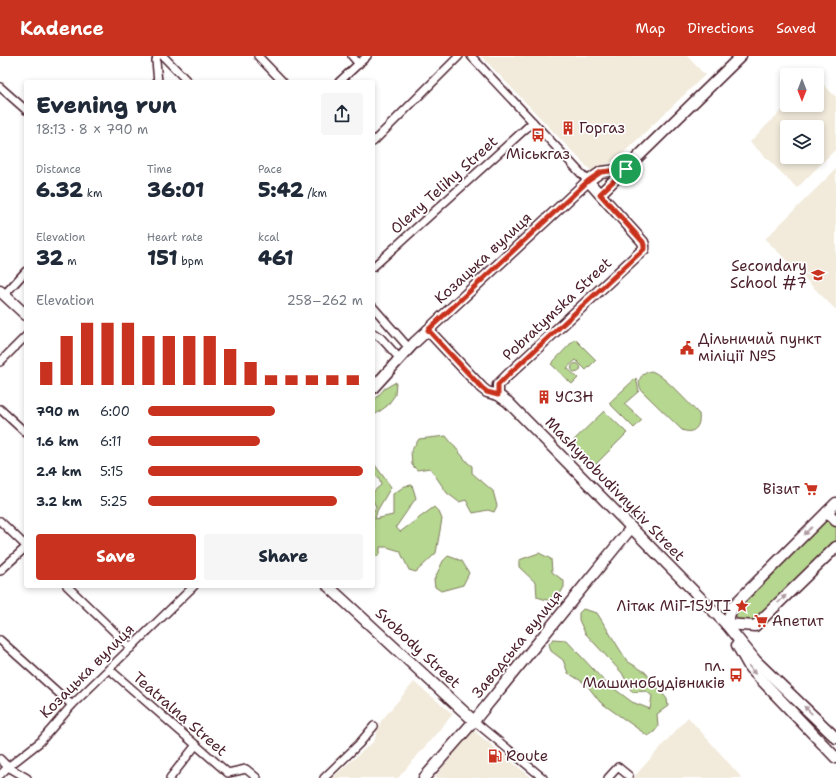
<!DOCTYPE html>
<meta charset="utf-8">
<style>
body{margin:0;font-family:"Shantell Sans",sans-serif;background:#f6f6f7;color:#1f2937;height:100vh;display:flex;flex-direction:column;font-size:15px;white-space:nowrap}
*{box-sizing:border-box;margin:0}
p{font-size:13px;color:#747a83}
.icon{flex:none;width:22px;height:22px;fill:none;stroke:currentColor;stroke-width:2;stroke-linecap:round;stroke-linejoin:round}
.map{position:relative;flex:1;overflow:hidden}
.details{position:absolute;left:24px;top:24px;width:351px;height:508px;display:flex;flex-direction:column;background:#fff;border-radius:4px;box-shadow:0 2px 6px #0003}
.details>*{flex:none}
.needle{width:26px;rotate:180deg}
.buttons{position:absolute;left:780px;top:12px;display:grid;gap:8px}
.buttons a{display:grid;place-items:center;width:44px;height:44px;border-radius:4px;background:#fff;box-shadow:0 2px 6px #0003;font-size:20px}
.pin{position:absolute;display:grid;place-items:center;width:34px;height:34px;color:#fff;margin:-17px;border:2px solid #fff;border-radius:50%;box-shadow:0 1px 4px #0007}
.round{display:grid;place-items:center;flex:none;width:42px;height:42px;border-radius:4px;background:#f6f6f7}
.summary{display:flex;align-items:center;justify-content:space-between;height:68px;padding:0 12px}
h1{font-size:22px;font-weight:800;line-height:30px}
.stats{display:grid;grid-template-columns:repeat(3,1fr);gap:6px;height:68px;padding:4px 12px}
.stats div{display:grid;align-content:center}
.stats b{font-size:20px;font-weight:800}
.stats small{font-size:11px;font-weight:400}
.stats p{font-size:11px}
.chart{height:112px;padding:8px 12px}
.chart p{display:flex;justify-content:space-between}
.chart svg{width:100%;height:72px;margin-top:4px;stroke:#c8321e;stroke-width:6}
.action{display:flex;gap:8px;margin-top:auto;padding:8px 12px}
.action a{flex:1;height:46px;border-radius:4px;background:#c8321e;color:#fff;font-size:16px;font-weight:800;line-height:46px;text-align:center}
.action a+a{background:#f6f6f7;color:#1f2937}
ul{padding:0 12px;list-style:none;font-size:13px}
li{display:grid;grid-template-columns:64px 48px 1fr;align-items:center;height:30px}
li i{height:10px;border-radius:5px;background:#c8321e}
header{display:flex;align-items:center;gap:24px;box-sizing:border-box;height:56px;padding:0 20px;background:#c8321e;color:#fff}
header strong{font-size:19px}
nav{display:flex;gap:22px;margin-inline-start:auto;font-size:14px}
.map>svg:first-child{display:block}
.built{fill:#f2ebdc;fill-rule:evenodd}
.green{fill:#b6d790;stroke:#807b5e}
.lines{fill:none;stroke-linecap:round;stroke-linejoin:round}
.street-casing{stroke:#4a1f2b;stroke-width:10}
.secondary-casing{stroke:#4a1f2b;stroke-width:13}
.street{stroke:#fff;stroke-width:7}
.secondary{stroke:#fff;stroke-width:10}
.oneway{fill:#ae9aa0}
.route-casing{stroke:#fff;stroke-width:8}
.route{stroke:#c8321e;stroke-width:5}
.labels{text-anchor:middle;stroke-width:3.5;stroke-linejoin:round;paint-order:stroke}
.poi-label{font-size:15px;fill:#4a1f2b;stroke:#fff;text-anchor:start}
.street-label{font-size:15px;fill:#4a1f2b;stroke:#fff}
</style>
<header>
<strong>Kadence</strong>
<nav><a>Map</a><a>Directions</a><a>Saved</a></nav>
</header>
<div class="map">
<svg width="836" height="722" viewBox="0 0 836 722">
<rect width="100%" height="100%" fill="#fff"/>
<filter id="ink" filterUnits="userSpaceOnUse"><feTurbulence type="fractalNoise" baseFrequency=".025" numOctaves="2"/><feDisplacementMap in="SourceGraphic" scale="8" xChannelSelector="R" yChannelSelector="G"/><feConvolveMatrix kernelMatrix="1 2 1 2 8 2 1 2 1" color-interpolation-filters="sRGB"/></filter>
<g filter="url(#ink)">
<g class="built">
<path d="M481,0H687L705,19L616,104L591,115Z"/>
<path d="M817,22L836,41V93L797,132L750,86L787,49H817ZM787,71H817V101H787Z"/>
<path d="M836,113V254L765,183Z"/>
<path d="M414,626L453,658L398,722H332L374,685L381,665Z"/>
<path d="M688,661L742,722H633Z"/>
<path d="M473,674L532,722H434Z"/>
</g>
<g class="green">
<path d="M575,283L596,304L586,314L576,304L567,312L578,322L572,328L551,308Z"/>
<circle cx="576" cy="312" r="4.5"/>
<path d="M651,315C663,318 689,348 699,358C701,370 694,379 682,374L642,335C636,325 640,318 651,315Z"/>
<path d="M636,322L639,335L624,348L642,364L634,372L609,347Z"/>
<path d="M396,326L395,339L387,350L373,360V346L384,333Z"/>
<path d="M604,355L627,377L595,409L572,386Z"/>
<path d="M446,380L468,407L472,410V417L493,435L497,450L494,456L488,454L473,457L466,444L459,446L447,437L430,412L417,414L412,409L411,395L419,383Z"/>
<path d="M373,405L375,409L391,431L377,455L375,463L393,459V438L405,430L412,429L416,442L396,471L400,476L434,451L439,456L442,463L436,497L416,516L409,514L400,495L387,491H380V498L373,502V456L376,451L373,444V436L381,429L379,422L373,418Z"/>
<path d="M836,454V487L748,573L732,557Z"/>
<path d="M539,497L551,503L552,516L564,525V531L557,543L550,545L537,541L536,527L519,511V504Z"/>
<path d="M448,500L462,505L469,517L463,529L441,535L435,531L434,524L443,505Z"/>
<path d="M583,553L597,557L627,605L645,616L667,643L668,650L657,658L658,671L654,676L648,680L600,646L586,628L568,617L563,604L551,595L549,588L553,583L566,584L604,625L632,646L650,653L652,640L646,635L632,636L622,617L585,577L579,564V557Z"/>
</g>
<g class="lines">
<g class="street-casing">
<g id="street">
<path d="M157,0L156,5L158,26"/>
<path d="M163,0L188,26"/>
<path d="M258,0L283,26"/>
<path d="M352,0L359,8"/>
<path d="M471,0L588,125"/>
<path d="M339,26L367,0"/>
<path d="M0,31L26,54"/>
<path d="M373,86L459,0"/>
<path d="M373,211L533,66"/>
<path d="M4,239L26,215"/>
<path d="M373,251L409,292"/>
<path d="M373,277L381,282L400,303"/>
<path d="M0,306L26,280"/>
<path d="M0,353L26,377"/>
<path d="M0,465L26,490"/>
<path d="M0,515L26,491"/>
<path d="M67,530L131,592"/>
<path d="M0,584L72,649"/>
<path d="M109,613L228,717L246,713L257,722"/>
<path d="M474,665L543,722"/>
<path d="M0,703L8,711L27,722"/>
<path d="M0,719L8,711L40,686L72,649L194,530"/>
<path d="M170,722L196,689"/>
<path d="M324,722L359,688L374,670"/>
<path d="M608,722L618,711L629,720"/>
</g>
</g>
<g class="secondary-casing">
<g id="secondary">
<path d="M600,138L741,0"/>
<path d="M0,235L26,259"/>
<path d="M428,274L482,332L487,336L498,339L508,346L726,568L756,605L836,682"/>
<path d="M373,332L414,287L588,125L601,116L626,113"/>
<path d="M498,339V329L508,319L644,193V189L643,186L588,125"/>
<path d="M827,456L836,465"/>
<path d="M328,530L474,665"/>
<path d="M726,568L733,550L836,447"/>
<path d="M726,568L755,570L836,491"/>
<path d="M737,589L750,612L836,702"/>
<path d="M424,722L474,665L631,472"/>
</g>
</g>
<use href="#street" class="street"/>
<use href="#secondary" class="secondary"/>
</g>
<defs><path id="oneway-solid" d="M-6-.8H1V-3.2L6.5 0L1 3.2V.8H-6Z"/></defs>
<g class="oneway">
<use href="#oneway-solid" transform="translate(808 475) rotate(135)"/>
<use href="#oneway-solid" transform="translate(782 543) rotate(-44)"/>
<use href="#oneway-solid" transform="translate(752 614) rotate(51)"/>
<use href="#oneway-solid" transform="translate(808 654) rotate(-136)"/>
</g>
</g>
<g class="lines" filter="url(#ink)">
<g class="route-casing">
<path id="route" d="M626,113L600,138L643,186L644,189V193L508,319L498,329V339L487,336L482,332L428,274L588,125L601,116Z"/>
</g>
<use href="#route" class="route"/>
</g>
<defs>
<g id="building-bare" transform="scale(1.08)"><path d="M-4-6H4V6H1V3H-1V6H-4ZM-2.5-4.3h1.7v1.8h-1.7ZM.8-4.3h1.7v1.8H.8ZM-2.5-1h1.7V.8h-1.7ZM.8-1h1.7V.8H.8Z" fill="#c8321e" stroke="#fff" stroke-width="2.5" paint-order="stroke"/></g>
<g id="bus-bare" transform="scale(1.08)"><path d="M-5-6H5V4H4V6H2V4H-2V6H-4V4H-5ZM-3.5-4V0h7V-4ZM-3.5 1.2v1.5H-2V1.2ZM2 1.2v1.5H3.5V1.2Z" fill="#c8321e" stroke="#fff" stroke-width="2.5" paint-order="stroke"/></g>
<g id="school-bare" transform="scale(1.08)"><path d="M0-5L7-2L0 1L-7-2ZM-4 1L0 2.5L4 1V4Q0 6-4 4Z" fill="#c8321e" stroke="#fff" stroke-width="2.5" paint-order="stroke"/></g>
<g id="civic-bare" transform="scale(1.08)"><path d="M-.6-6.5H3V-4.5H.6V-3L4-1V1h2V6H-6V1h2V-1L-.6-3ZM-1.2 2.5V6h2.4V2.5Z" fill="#c8321e" stroke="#fff" stroke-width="2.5" paint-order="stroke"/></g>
<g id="supermarket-bare" transform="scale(1.08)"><path d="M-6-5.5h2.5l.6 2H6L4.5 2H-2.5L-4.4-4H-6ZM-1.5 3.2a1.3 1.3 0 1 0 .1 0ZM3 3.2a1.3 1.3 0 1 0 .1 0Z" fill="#c8321e" stroke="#fff" stroke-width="2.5" paint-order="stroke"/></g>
<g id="sight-bare" transform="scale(1.08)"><path d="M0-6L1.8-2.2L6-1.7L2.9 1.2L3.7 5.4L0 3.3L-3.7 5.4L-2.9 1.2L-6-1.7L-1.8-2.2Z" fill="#c8321e" stroke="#fff" stroke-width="2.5" paint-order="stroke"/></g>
<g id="fuel-bare" transform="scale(1.08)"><path d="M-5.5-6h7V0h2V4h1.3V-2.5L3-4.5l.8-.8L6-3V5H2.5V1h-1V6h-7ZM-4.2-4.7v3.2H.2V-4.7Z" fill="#c8321e" stroke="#fff" stroke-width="2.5" paint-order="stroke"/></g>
</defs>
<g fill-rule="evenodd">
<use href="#building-bare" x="568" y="72"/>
<use href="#bus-bare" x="538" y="79"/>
<use href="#school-bare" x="818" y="219"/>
<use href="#civic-bare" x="687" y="292"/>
<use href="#building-bare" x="544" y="341"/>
<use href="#supermarket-bare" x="811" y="433"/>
<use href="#sight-bare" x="742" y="550"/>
<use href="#supermarket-bare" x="761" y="565"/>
<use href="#bus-bare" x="736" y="619"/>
<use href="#fuel-bare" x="495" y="700"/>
</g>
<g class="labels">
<g class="poi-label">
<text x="579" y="77">Горгаз</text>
<text x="538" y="103" text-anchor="middle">Міськгаз</text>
<text x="807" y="215" text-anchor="end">Secondary<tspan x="807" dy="17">School #7</tspan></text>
<text x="698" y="288">Дільничий пункт<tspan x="698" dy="17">міліції №5</tspan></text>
<text x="555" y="346">УСЗН</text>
<text x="800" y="438" text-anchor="end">Візит</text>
<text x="731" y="555" text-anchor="end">Літак МіГ-15УТІ</text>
<text x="772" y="570">Апетит</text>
<text x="725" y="615" text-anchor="end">пл.<tspan x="725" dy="17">Машинобудівників</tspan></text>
<text x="506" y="705">Route</text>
</g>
<g class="street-label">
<text transform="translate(444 129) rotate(-42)" y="5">Oleny Telihy Street</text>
<text transform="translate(483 202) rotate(-43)" y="5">Козацька вулиця</text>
<text transform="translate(557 253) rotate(-43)" y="5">Pobratymska Street</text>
<text transform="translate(615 433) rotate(46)" y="5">Mashynobudivnykiv Street</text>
<text transform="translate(517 588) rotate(-51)" y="5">Заводська вулиця</text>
<text transform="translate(418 592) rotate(43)" y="5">Svobody Street</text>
<text transform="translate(87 615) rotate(-45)" y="5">Козацька вулиця</text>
<text transform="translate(180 658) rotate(41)" y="5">Teatralna Street</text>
</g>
</g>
</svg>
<div class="buttons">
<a><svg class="needle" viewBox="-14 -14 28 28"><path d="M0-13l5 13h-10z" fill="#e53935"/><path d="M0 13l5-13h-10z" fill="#747a83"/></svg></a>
<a><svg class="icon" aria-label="layers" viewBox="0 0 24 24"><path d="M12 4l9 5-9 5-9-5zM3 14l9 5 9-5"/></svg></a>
</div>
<div class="pin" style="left:626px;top:113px;background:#1e9e55"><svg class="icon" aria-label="arrive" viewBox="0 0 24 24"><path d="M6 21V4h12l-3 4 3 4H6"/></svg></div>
<section class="details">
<div class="summary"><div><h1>Evening run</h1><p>18:13 · 8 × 790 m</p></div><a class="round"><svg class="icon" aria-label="share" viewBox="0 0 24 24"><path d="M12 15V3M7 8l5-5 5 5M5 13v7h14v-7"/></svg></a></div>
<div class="stats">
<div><p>Distance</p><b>6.32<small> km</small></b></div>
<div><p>Time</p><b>36:01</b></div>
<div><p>Pace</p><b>5:42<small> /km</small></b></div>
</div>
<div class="stats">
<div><p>Elevation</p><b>32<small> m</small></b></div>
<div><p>Heart rate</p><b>151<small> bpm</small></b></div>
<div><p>kcal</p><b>461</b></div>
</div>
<div class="chart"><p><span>Elevation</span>258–262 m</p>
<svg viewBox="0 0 160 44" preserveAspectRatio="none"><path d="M5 44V30M15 44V14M25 44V6M35 44V6M45 44V6M55 44V14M65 44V14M75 44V14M85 44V14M95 44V22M105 44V30M115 44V38M125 44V38M135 44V38M145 44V38M155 44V38"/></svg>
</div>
<ul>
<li><b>790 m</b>6:00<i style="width:59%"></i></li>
<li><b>1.6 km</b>6:11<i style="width:52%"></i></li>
<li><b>2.4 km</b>5:15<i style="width:100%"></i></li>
<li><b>3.2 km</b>5:25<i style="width:88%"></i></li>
</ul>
<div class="action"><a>Save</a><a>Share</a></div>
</section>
</div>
